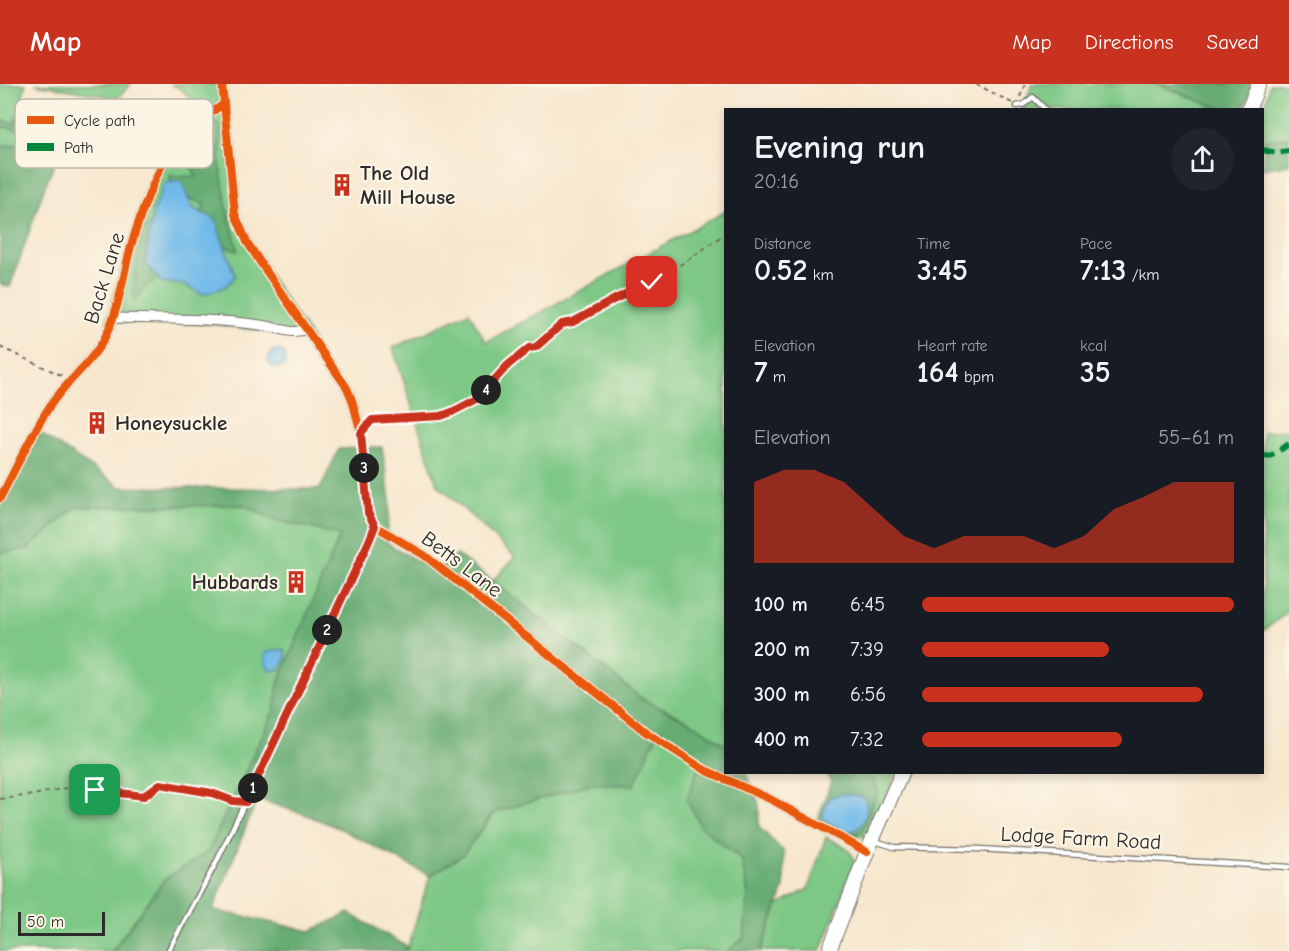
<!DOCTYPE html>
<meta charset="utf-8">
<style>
body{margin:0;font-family:"Comic Neue",sans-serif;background:#20242c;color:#f1f3f6;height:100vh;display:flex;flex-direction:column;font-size:22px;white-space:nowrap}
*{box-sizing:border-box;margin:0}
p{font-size:20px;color:#9ea1a6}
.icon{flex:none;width:33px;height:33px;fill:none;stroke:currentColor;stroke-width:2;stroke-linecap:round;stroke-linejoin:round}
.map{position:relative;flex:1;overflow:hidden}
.details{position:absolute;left:724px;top:24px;width:540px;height:666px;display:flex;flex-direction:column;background:#171b24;border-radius:0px;box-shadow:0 3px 9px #0003}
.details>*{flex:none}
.scale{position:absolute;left:18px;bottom:15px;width:87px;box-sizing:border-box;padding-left:6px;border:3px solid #2b2b2b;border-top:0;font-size:16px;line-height:21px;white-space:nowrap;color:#2b2b2b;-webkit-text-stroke:4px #fcf5e5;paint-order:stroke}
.pin{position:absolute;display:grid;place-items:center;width:51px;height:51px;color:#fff;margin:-26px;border-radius:12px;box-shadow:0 3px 9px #0006}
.km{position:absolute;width:30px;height:30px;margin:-15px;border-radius:50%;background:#222;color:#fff;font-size:16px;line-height:30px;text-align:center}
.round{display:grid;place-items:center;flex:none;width:63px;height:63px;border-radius:32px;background:#20242c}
.overview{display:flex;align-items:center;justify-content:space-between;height:102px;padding:0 30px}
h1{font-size:33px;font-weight:800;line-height:45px}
.metrics{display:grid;grid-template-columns:repeat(3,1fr);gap:9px;height:102px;padding:6px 30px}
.metrics div{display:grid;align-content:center}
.metrics b{font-size:30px;font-weight:800}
.metrics small{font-size:16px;font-weight:400}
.metrics p{font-size:16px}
.chart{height:168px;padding:12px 30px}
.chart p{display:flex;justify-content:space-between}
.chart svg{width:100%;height:108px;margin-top:6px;fill:#c8321e;opacity:.7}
ul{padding:0 30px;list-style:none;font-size:20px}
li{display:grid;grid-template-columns:96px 72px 1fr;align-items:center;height:45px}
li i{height:15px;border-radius:8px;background:#c8321e}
header{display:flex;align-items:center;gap:36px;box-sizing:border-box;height:84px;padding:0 30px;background:#c8321e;color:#fff}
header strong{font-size:28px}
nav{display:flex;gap:33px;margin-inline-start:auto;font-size:21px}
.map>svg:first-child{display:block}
.green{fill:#7ec886;stroke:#547a58;stroke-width:1.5}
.forest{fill:#66ac73;stroke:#486c4f;stroke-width:1.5}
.water{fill:#70bae9;stroke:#4e728a;stroke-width:1.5}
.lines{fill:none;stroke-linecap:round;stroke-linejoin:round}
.lane-casing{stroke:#726d64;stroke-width:7}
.street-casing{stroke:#726d64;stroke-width:11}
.secondary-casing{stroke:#726d64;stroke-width:16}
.path{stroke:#726d64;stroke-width:2;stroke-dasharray:4.5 4.5;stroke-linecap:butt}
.lane{stroke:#fff;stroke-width:4.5}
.street{stroke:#fff;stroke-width:9}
.secondary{stroke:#fff;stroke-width:14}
.quiet{stroke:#00873e;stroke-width:6;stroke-dasharray:12 6;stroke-linecap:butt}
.cycleway-casing{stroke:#fcf5e5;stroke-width:11}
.cycleway{stroke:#e8590c;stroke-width:8}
.route-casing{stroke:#fff;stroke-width:12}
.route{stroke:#c8321e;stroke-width:8}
.labels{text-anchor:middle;stroke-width:4.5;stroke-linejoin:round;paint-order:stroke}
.poi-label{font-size:21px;font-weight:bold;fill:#2b2b2b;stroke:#fcf5e5;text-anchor:start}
.street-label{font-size:21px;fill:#2b2b2b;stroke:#fcf5e5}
.key{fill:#fcf5e5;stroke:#bdb8ad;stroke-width:1.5}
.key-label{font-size:16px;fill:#2b2b2b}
</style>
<header>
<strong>Map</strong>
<nav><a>Map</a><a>Directions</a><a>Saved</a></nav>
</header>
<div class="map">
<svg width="1289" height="867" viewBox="0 0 1289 867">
<rect width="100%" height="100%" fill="#fcf5e5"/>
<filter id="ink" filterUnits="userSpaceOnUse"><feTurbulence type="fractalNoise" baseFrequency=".0167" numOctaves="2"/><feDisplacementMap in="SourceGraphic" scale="12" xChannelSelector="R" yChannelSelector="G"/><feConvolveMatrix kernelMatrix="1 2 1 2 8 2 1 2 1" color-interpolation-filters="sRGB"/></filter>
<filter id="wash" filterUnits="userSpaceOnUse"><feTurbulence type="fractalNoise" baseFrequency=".008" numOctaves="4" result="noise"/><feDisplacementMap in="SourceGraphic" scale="24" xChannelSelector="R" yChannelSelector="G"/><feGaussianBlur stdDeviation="1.35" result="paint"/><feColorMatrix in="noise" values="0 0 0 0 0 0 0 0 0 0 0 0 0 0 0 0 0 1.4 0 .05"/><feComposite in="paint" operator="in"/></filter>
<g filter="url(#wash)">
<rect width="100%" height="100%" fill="#f7e7ce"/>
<g class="green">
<path d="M0,0H26L15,40L0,36Z"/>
<path d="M35,0H131L118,14Z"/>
<path d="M170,0H222L235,130L247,158L313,256L262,247L211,240L107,238L124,175L175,53L189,38L202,33C196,21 183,3 170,0Z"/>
<path d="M1032,0H1158L1220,25L1022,26Z"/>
<path d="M1269,0H1289V53L1264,57L1263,34Z"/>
<path d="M0,42L32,49L39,57L0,62Z"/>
<path d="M726,127V659L724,660L691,638L644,616L493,497L515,473L437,400L393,264L469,228L486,258Z"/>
<path d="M1289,346V527L1263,547V348Z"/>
<path d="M244,421L272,435L341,451L278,600L275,624L208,768L165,795L112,867H0V469L27,465L76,423Z"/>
<path d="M658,645L701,675V743L742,776L748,810L744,854L728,867H403L408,863L430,792L463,770L496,728L589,700L634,701Z"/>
<path d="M869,689H896L869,748C862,755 856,754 847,751H856L878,707Z"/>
<path d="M826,753C838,760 854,764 854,780L821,867H761L777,822L808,805Z"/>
</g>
<g class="forest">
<path d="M1158,0H1254L1243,26L1220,25Z"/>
<path d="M17,32L89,57L85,73L61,66L45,102L10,203L0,200V62L5,63L39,56L32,49L0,42V36L15,40Z"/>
<path d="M210,37L221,42L220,79L227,124L238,167L222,161L200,136L204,120L173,108L170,91L196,93C191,76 182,76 174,62Z"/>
<path d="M1263,52L1265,57L1289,53V80L1263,85Z"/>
<path d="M153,138L162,191L146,203L134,218C131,195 140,171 141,147Z"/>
<path d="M40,349L121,403L320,405L339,365L382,363L390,416L387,459L434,487L457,471L485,491L644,616L691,638L726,661V688L746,689L759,720V743L784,768V804L761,867H728L744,854L748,810L742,776L701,743L687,716L701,675L659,646L634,701L589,700L493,729L463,771L430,792L341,745L307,731L257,715L213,826L311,847L349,829L408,863L403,867H112L165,795L208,768L275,624L278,600L340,451L272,435L244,421L76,423L27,465L0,469V425Z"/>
<path d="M826,689H869L878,706L863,747C847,755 832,743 818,735L831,698Z"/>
</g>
<g class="water">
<path d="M165,98H182L192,124L215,135L235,192C226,205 216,207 202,210L185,201L161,198L145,178L153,128Z"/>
<circle cx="277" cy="275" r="9"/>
<path d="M277,566H285L286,574L280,585L270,587L265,578V569Z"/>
<path d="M847,710L863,713C872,722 864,746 851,747C842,748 832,740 824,736C821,727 827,718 832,712Z"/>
</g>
</g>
<g filter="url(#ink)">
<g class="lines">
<g class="lane-casing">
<g id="lane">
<path d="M1017,22L1023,21L1033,13L1046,26"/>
<path d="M875,757L894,763L979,765L1289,783"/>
<path d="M168,867L216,779L327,547"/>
</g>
</g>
<g class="street-casing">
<g id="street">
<path d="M222,0L235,130L247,158L262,181L347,304L352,316L361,349L368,429L375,442L424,471L647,649L705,686L770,715L867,768"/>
<path d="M114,234C165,235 217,234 267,242C281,245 294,251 307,245"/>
<path d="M0,414C16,384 30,353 48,325C63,300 88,283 103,257C116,233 120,210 126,183C133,149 157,79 180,53C193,39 209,30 224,20"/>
<path d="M327,547L375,442"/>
</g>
</g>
<g class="secondary-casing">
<g id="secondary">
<path d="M1248,26L1259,0"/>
<path d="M829,867L867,768L902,688"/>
</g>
</g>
<g class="path">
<path d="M976,0L1012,19"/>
<path d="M1020,13L1025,0"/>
<path d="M0,263L63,292"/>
<path d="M369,339L377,334L394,335L441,332L477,315L508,281L529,265L536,263L562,240L573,238L615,215L652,198L688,176L726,149"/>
<path d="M0,715L33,711L66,704L144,712L160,700L212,709L238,717"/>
</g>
<use href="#lane" class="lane"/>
<use href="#street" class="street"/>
<use href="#secondary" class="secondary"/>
<g class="quiet">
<path d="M1263,66L1276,69L1289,67"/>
<path d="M1263,373L1272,371L1289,360"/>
</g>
<g class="cycleway-casing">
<g id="cycleway">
<path d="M222,0L235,130L247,158L262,181L347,304L352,316L361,349L368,429L375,442L424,471L647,649L705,686L770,715L867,768"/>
<path d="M0,414C16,384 30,353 48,325C63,300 88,283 103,257C116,233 120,210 126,183C133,149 157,79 180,53C193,39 209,30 224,20"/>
</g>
</g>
<use href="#cycleway" class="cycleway"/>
</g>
</g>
<g class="lines" filter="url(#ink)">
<g class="route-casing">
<path id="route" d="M95,706L144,712L160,700L212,709L233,717L246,718L369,457L375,442L368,429L361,349L372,336L441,332L452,328L477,315L508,281L529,264L536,263L562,240L573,238L615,215L652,198"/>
</g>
<use href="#route" class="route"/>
</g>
<defs>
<g id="building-bare" transform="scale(1.8)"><path d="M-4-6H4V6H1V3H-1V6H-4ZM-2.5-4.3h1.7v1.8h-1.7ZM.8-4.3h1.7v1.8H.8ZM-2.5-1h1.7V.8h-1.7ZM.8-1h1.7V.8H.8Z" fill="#c8321e" stroke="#fcf5e5" stroke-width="2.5" paint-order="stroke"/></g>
</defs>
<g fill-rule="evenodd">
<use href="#building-bare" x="342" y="101"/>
<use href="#building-bare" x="97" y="339"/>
<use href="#building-bare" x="296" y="498"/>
</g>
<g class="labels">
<g class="poi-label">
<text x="360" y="96">The Old<tspan x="360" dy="24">Mill House</tspan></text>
<text x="115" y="346">Honeysuckle</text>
<text x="278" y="505" text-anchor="end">Hubbards</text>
</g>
<g class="street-label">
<text transform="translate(104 194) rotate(-73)" y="7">Back Lane</text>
<text transform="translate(462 480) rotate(37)" y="7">Betts Lane</text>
<text transform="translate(1081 754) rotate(3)" y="7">Lodge Farm Road</text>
</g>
</g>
<rect x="15" y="15" width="198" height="69" rx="9" class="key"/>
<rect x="27" y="32" width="27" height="8" fill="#e8590c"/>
<rect x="27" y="59" width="27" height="8" fill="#00873e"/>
<g class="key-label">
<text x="64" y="42">Cycle path</text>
<text x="64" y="69">Path</text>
</g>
</svg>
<div class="scale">50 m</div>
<div class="pin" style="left:95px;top:706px;background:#1e9e55"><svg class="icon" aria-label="arrive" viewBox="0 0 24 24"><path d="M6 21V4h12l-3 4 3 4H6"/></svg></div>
<div class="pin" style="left:652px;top:198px;background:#d93025"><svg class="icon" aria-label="check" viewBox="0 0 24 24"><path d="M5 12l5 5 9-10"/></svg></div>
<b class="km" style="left:253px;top:704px">1</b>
<b class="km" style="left:327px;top:546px">2</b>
<b class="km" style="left:364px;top:384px">3</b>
<b class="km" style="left:486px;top:306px">4</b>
<section class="details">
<div class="overview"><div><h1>Evening run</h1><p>20:16</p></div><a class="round"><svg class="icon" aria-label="share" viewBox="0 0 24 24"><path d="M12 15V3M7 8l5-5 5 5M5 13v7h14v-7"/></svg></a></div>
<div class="metrics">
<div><p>Distance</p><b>0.52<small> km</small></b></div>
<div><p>Time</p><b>3:45</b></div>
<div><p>Pace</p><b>7:13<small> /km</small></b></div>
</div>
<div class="metrics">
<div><p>Elevation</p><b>7<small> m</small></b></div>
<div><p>Heart rate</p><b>164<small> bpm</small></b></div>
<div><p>kcal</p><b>35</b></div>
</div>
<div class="chart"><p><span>Elevation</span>55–61 m</p>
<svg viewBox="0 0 160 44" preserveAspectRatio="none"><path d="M0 44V11L10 6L20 6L30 11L40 22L50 33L60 38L70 33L80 33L90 33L100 38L110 33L120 22L130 17L140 11L150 11L160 11V44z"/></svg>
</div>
<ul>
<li><b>100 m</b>6:45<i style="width:100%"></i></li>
<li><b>200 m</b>7:39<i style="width:60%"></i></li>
<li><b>300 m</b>6:56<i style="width:90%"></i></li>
<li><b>400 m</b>7:32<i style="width:64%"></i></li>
</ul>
</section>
</div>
